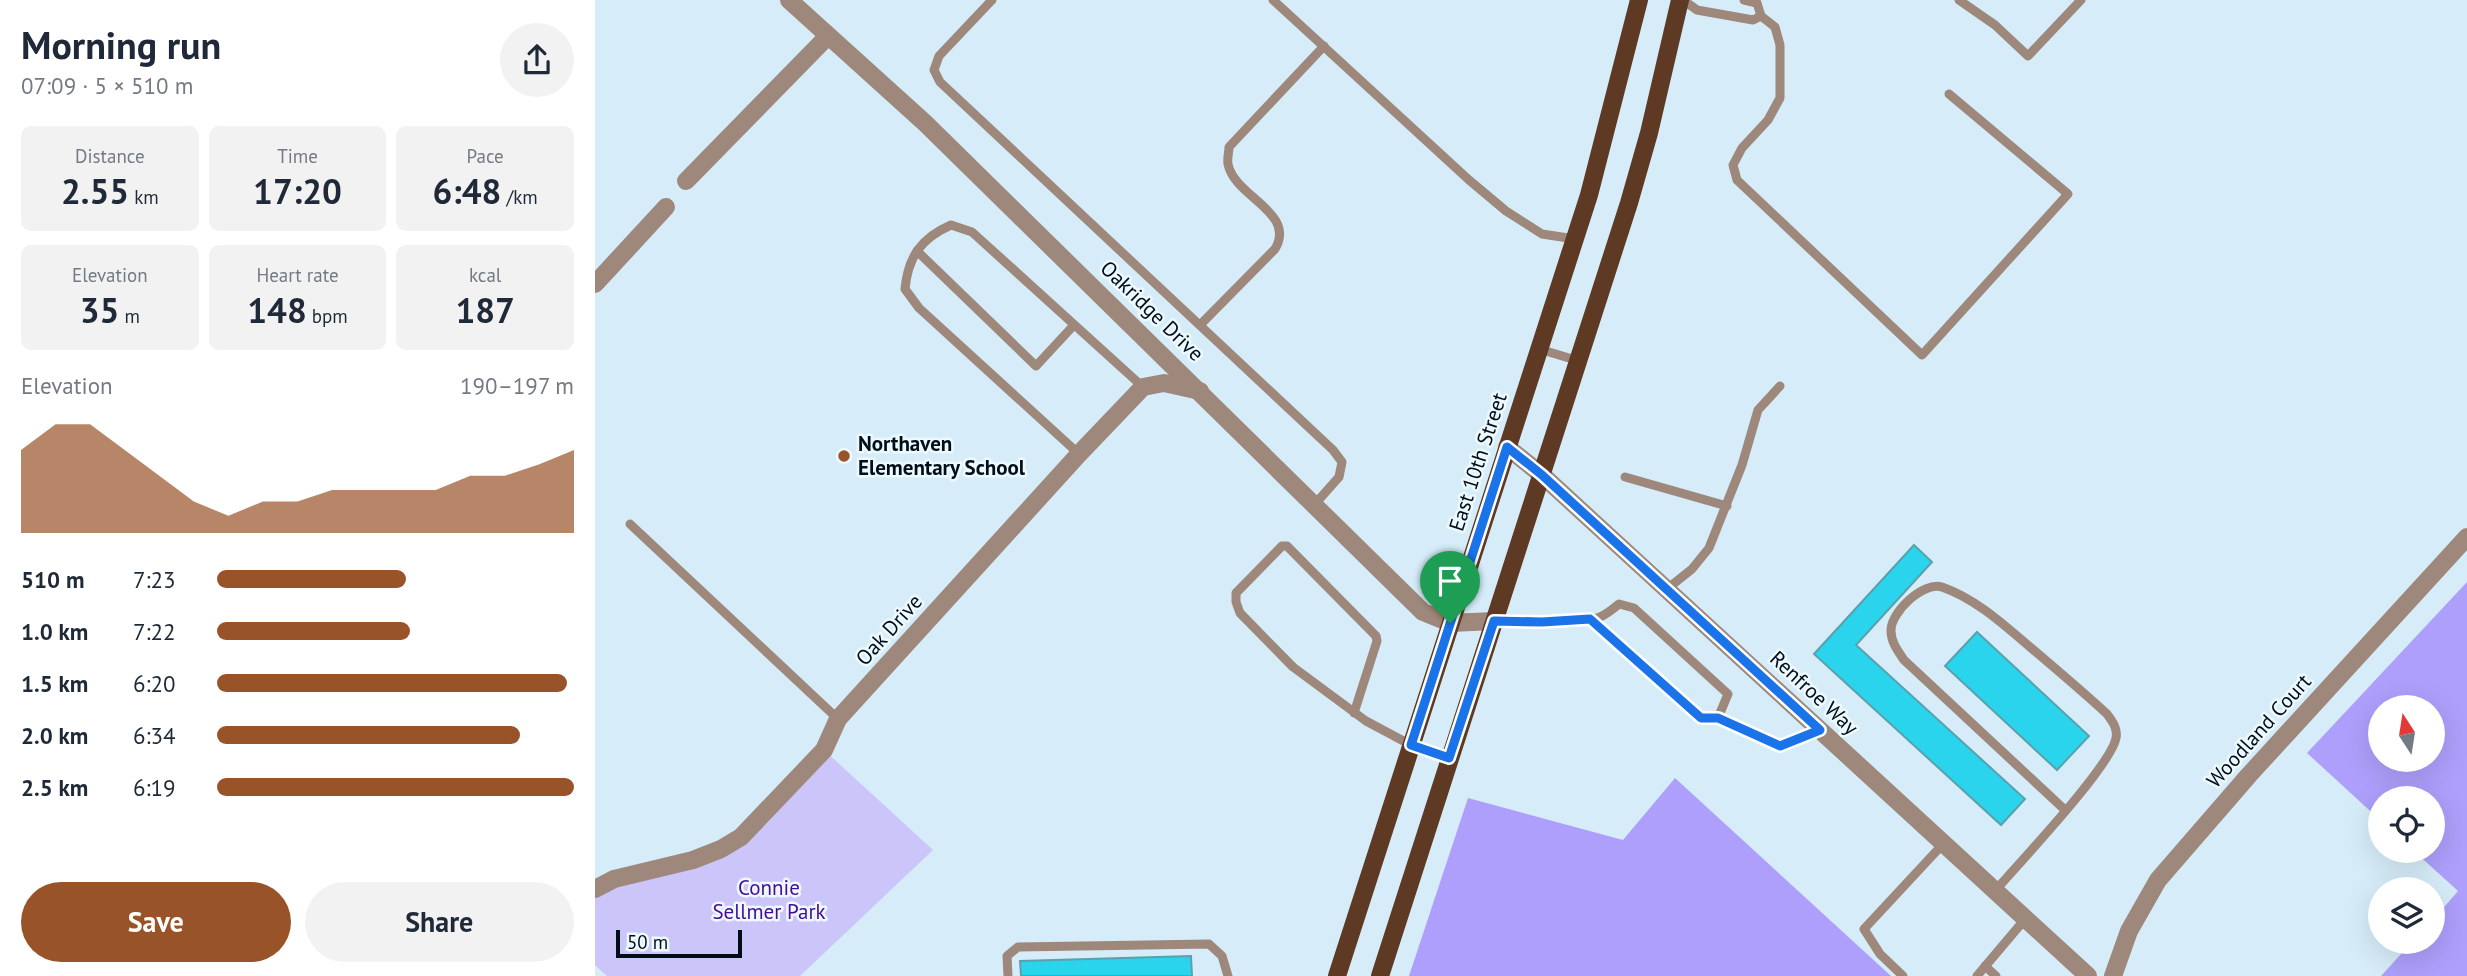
<!DOCTYPE html>
<meta charset="utf-8">
<style>
body{margin:0;font-family:"PT Sans",sans-serif;background:#f2f2f3;color:#1f2937;height:100vh;display:flex;flex-direction:column;font-size:26px;white-space:nowrap}
*{box-sizing:border-box;margin:0}
p{font-size:23px;color:#747a83}
.icon{flex:none;width:38px;height:38px;fill:none;stroke:currentColor;stroke-width:2;stroke-linecap:round;stroke-linejoin:round}
.map{position:relative;flex:1;overflow:hidden}
.details{display:flex;flex-direction:column;background:#fff;width:595px}
.details>*{flex:none}
.needle{width:46px;rotate:348deg}
.fabs{position:absolute;left:1773px;top:695px;display:grid;gap:14px}
.fabs a{display:grid;place-items:center;width:77px;height:77px;border-radius:50%;background:#fff;box-shadow:0 7px 28px #0002;font-size:35px}
.scale{position:absolute;left:21px;bottom:18px;width:126px;box-sizing:border-box;padding-left:7px;border:4px solid #000e18;border-top:0;font-size:19px;line-height:24px;white-space:nowrap;color:#000e18;-webkit-text-stroke:5px #edf9ff;paint-order:stroke}
.pin{position:absolute;display:grid;place-items:center;width:60px;height:60px;color:#fff;margin:-72px -30px;border-radius:50% 50% 50% 0;rotate:-45deg;box-shadow:0 0 7px #0007}
.pin .icon{rotate:45deg}
.round{display:grid;place-items:center;flex:none;width:74px;height:74px;border-radius:37px;background:#f2f2f3}
.overview{display:flex;align-items:center;justify-content:space-between;height:119px;padding:0 21px}
h1{font-size:38px;font-weight:700;line-height:52px}
.figures{display:grid;grid-template-columns:repeat(3,1fr);gap:10px;height:119px;padding:7px 21px}
.figures div{display:grid;align-content:center;border-radius:10px;background:#f2f2f3;text-align:center}
.figures b{font-size:35px;font-weight:700}
.figures small{font-size:19px;font-weight:400}
.figures p{font-size:19px}
.chart{height:196px;padding:14px 21px}
.chart p{display:flex;justify-content:space-between}
.chart svg{width:100%;height:126px;margin-top:7px;fill:#995329;opacity:.7}
.cta{display:flex;gap:14px;margin-top:auto;padding:14px 21px}
.cta a{flex:1;height:80px;border-radius:42px;background:#995329;color:#fff;font-size:28px;font-weight:700;line-height:80px;text-align:center}
.cta a+a{background:#f2f2f3;color:#1f2937}
ul{padding:0 21px;list-style:none;font-size:23px}
li{display:grid;grid-template-columns:112px 84px 1fr;align-items:center;height:52px}
li i{height:18px;border-radius:9px;background:#995329}
main{display:flex;flex:1;min-height:0}
.map>svg:first-child{display:block}
.green{fill:#cbc5fa}
.forest{fill:#ad9ffb;fill-rule:evenodd}
.building{fill:#2ad4ec;stroke:#59a1ad;stroke-width:2}
.lines{fill:none;stroke-linecap:round;stroke-linejoin:round}
.service{stroke:#9e877b;stroke-width:9}
.minor{stroke:#9e877b;stroke-width:18}
.primary{stroke:#5e3923;stroke-width:18}
.route-casing{stroke:#fff;stroke-width:14}
.route{stroke:#1a73e8;stroke-width:9}
.poi-dot{fill:#995329;stroke:#edf9ff;stroke-width:2.5}
.labels{text-anchor:middle;stroke-width:5;stroke-linejoin:round;paint-order:stroke}
.street-label{font-size:21px;fill:#000e18;stroke:#edf9ff}
.poi-label{font-size:21px;font-weight:bold;fill:#000e18;stroke:#edf9ff;text-anchor:start}
.park-label{font-size:21px;fill:#440c99;stroke:#edf9ff}
</style>
<main>
<section class="details">
<div class="overview"><div><h1>Morning run</h1><p>07:09 · 5 × 510 m</p></div><a class="round"><svg class="icon" aria-label="share" viewBox="0 0 24 24"><path d="M12 15V3M7 8l5-5 5 5M5 13v7h14v-7"/></svg></a></div>
<div class="figures">
<div><p>Distance</p><b>2.55<small> km</small></b></div>
<div><p>Time</p><b>17:20</b></div>
<div><p>Pace</p><b>6:48<small> /km</small></b></div>
</div>
<div class="figures">
<div><p>Elevation</p><b>35<small> m</small></b></div>
<div><p>Heart rate</p><b>148<small> bpm</small></b></div>
<div><p>kcal</p><b>187</b></div>
</div>
<div class="chart"><p><span>Elevation</span>190–197 m</p>
<svg viewBox="0 0 160 44" preserveAspectRatio="none"><path d="M0 44V15L10 6L20 6L30 15L40 24L50 33L60 38L70 33L80 33L90 29L100 29L110 29L120 29L130 24L140 24L150 20L160 15V44z"/></svg>
</div>
<ul>
<li><b>510 m</b>7:23<i style="width:53%"></i></li>
<li><b>1.0 km</b>7:22<i style="width:54%"></i></li>
<li><b>1.5 km</b>6:20<i style="width:98%"></i></li>
<li><b>2.0 km</b>6:34<i style="width:85%"></i></li>
<li><b>2.5 km</b>6:19<i style="width:100%"></i></li>
</ul>
<div class="cta"><a>Save</a><a>Share</a></div>
</section>
<div class="map">
<svg width="1872" height="976" viewBox="0 0 1872 976">
<rect width="100%" height="100%" fill="#d6edf9"/>
<path class="green" d="M229,750L338,850L205,976H12L0,965V893L98,860L172,812Z"/>
<g class="forest">
<path d="M1872,582V976H1786L1817,942H1838V920L1863,891L1819,851L1838,850V798H1785V820L1712,753ZM1785,707H1838V760H1785Z"/>
<path d="M1080,778L1296,976H814L873,798L1028,840Z"/>
</g>
<g class="building">
<path d="M1319,545L1337,562L1261,645L1430,799L1406,825L1219,654Z"/>
<path d="M1382,632L1494,736L1462,770L1350,666Z"/>
<path d="M596,956L597,976H426L425,961Z"/>
</g>
<g class="lines">
<g class="service">
<path d="M397,0L344,56L339,70L345,82L738,450L747,462L744,477L720,504"/>
<path d="M678,0L874,180L911,211L947,234L980,239"/>
<path d="M1088,0L1102,10L1158,20L1166,16L1162,3L1149,0"/>
<path d="M1364,0L1400,25L1433,56L1486,0"/>
<path d="M1166,16L1180,27L1185,45V98L1173,120L1147,148L1138,165L1142,180L1327,355L1473,194L1354,94"/>
<path d="M322,251L441,366L479,325"/>
<path d="M605,325L680,249C702,212 639,197 633,164C632,158 634,152 634,147L729,46"/>
<path d="M944,349L984,361"/>
<path d="M484,454L324,308L310,289C313,257 326,238 356,225L377,232L548,387"/>
<path d="M1030,477L1132,506"/>
<path d="M35,524L243,719"/>
<path d="M1072,589L1097,569L1114,548L1147,465L1163,410L1185,386"/>
<path d="M995,619L1106,718H1123L1185,746L1225,730"/>
<path d="M899,621C929,621 978,626 1005,617C1012,614 1018,609 1024,604L1039,608L1133,694L1123,718"/>
<path d="M759,713L782,641L781,636L692,546H687L641,593V602L645,613L698,667L771,721L816,745L854,758"/>
<path d="M1400,891C1424,863 1516,766 1521,738C1523,728 1517,721 1512,714C1487,691 1461,669 1435,647C1408,624 1381,599 1347,587C1328,581 1295,613 1296,631C1296,642 1303,651 1309,660L1470,810"/>
<path d="M1390,966L1401,976"/>
<path d="M413,976L412,956L423,947L614,944L627,956L633,976"/>
<path d="M1308,976L1285,954L1269,929L1349,843"/>
<path d="M1382,976L1431,918"/>
</g>
<g class="minor">
<path d="M194,0L330,123L828,612L855,623L899,621"/>
<path d="M91,181L233,36"/>
<path d="M0,284L71,207"/>
<path d="M912,447L947,475L1493,976"/>
<path d="M0,889L19,879L98,860L126,849L146,837L229,750L243,719L484,454L548,387L569,383L605,391"/>
<path d="M1518,976L1534,931L1563,880L1654,775L1872,537"/>
</g>
<g class="primary">
<path d="M742,976L994,195L1044,0"/>
<path d="M785,976L1034,203L1054,133L1085,0"/>
</g>
</g>
<g class="lines">
<g class="route-casing">
<path id="route" d="M912,447L947,475L1225,730L1185,746L1123,718H1106L995,619L947,622L899,621L854,758L816,745Z"/>
</g>
<use href="#route" class="route"/>
</g>
<circle class="poi-dot" cx="249" cy="456" r="7"/>
<g class="labels">
<g class="street-label">
<text transform="translate(557 311) rotate(44)" y="7">Oakridge Drive</text>
<text transform="translate(883 462) rotate(-72)" y="7">East 10th Street</text>
<text transform="translate(294 630) rotate(-48)" y="7">Oak Drive</text>
<text transform="translate(1219 693) rotate(43)" y="7">Renfroe Way</text>
<text transform="translate(1664 731) rotate(-48)" y="7">Woodland Court</text>
</g>
<g class="poi-label">
<text x="263" y="451">Northaven<tspan x="263" dy="24">Elementary School</tspan></text>
</g>
<g class="park-label">
<text x="174" y="895">Connie<tspan x="174" dy="24">Sellmer Park</tspan></text>
</g>
</g>
</svg>
<div class="fabs">
<a><svg class="needle" viewBox="-14 -14 28 28"><path d="M0-13l5 13h-10z" fill="#e53935"/><path d="M0 13l5-13h-10z" fill="#747a83"/></svg></a>
<a><svg class="icon" aria-label="locate" viewBox="0 0 24 24"><circle cx="12" cy="12" r="6"/><path d="M12 2v4M12 18v4M2 12h4M18 12h4"/></svg></a>
<a><svg class="icon" aria-label="layers" viewBox="0 0 24 24"><path d="M12 4l9 5-9 5-9-5zM3 14l9 5 9-5"/></svg></a>
</div>
<div class="scale">50 m</div>
<div class="pin" style="left:855px;top:623px;background:#1e9e55"><svg class="icon" aria-label="arrive" viewBox="0 0 24 24"><path d="M6 21V4h12l-3 4 3 4H6"/></svg></div>
</div>
</main>
